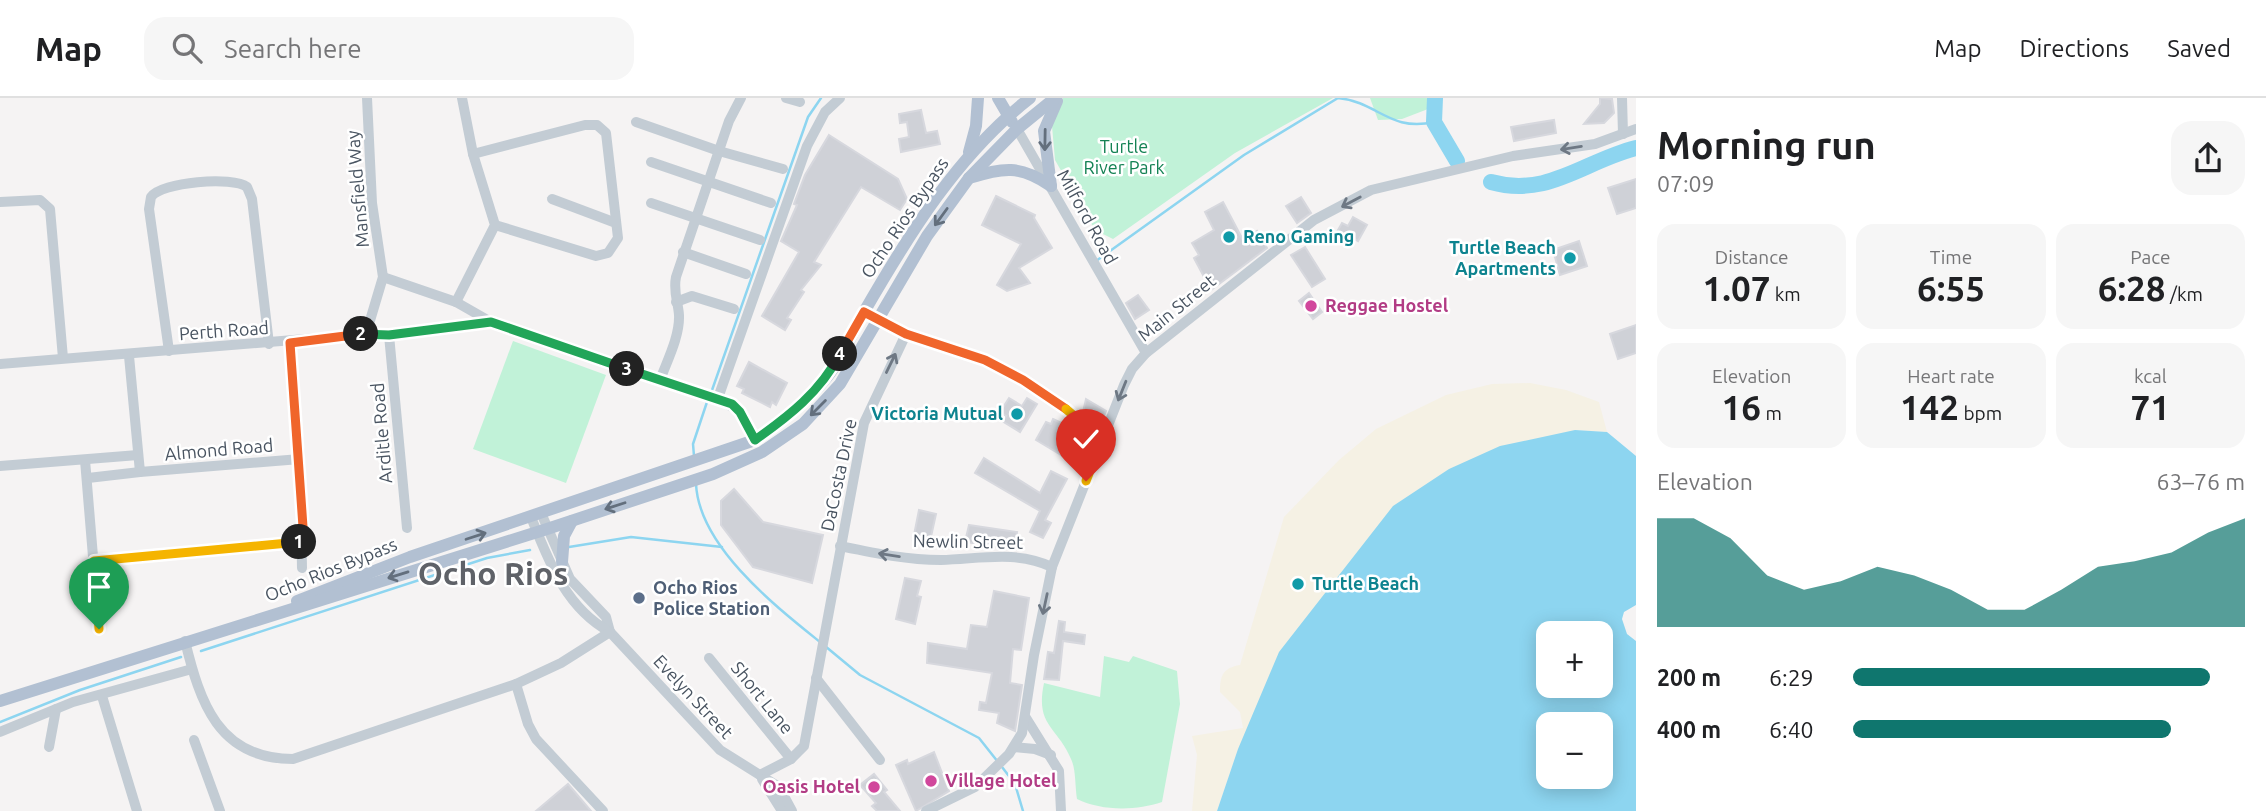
<!DOCTYPE html>
<meta charset="utf-8">
<style>
body{margin:0;font-family:Ubuntu,sans-serif;background:#f6f6f6;color:#202124;height:100vh;display:flex;flex-direction:column;font-size:26px;white-space:nowrap}
*{box-sizing:border-box;margin:0}
p{font-size:23px;color:#757577}
.icon{flex:none;width:38px;height:38px;fill:none;stroke:currentColor;stroke-width:2;stroke-linecap:round;stroke-linejoin:round}
.map{position:relative;flex:1;overflow:hidden}
.details{display:flex;flex-direction:column;background:#fff;width:630px}
.details>*{flex:none}
.tools{position:absolute;left:1536px;top:523px;display:grid;gap:14px}
.tools a{display:grid;place-items:center;width:77px;height:77px;border-radius:14px;background:#fff;box-shadow:0 4px 18px #0003;font-size:35px}
.pin{position:absolute;display:grid;place-items:center;width:60px;height:60px;color:#fff;margin:-72px -30px;border-radius:50% 50% 50% 0;rotate:-45deg;box-shadow:0 0 7px #0007}
.pin .icon{rotate:45deg}
.km{position:absolute;width:35px;height:35px;margin:-18px;border-radius:50%;background:#222;color:#fff;font-size:19px;line-height:35px;text-align:center}
.round{display:grid;place-items:center;flex:none;width:74px;height:74px;border-radius:21px;background:#f6f6f6}
.overview{display:flex;align-items:center;justify-content:space-between;height:119px;padding:0 21px}
h1{font-size:38px;font-weight:600;line-height:52px}
.metrics{display:grid;grid-template-columns:repeat(3,1fr);gap:10px;height:119px;padding:7px 21px}
.metrics div{display:grid;align-content:center;border-radius:18px;background:#f6f6f6;text-align:center}
.metrics b{font-size:35px;font-weight:600}
.metrics small{font-size:19px;font-weight:400}
.metrics p{font-size:19px}
.chart{height:196px;padding:14px 21px}
.chart p{display:flex;justify-content:space-between}
.chart svg{width:100%;height:126px;margin-top:7px;fill:#0f766e;opacity:.7}
ul{padding:0 21px;list-style:none;font-size:23px}
li{display:grid;grid-template-columns:112px 84px 1fr;align-items:center;height:52px}
li i{height:18px;border-radius:9px;background:#0f766e}
header{display:flex;align-items:center;gap:42px;box-sizing:border-box;height:98px;padding:0 35px;background:#fff;border-bottom:2px solid #e0e0e0}
header strong{font-size:33px}
nav{display:flex;gap:38px;margin-inline-start:auto;font-size:24px}
.search{width:490px;height:63px;background:#f6f6f6;display:flex;align-items:center;gap:18px;box-sizing:border-box;padding:0 24px;border-radius:21px;color:#757577;font-size:26px}
main{display:flex;flex:1;min-height:0}
.map>svg:first-child{display:block}
.green{fill:#c1f2d8}
.sand{fill:#f5f1e4}
.water{fill:#8dd5f0;fill-rule:evenodd}
.lines{fill:none;stroke-linecap:round;stroke-linejoin:round}
.stream{stroke:#8dd5f0;stroke-width:2.5}
.river{stroke:#8dd5f0;stroke-width:16}
.building{fill:#cfd1d7;stroke:#d7d8de;stroke-width:2}
.minor{stroke:#c3ccd4;stroke-width:10}
.major{stroke:#b2c0d2;stroke-width:12}
.oneway{stroke:#636f7d}
.oneway2{stroke:#6e7884}
.split-1-casing{stroke:#fff;stroke-width:14}
.split-2-casing{stroke:#fff;stroke-width:14}
.split-3-casing{stroke:#fff;stroke-width:14}
.split-4-casing{stroke:#fff;stroke-width:14}
.split-5-casing{stroke:#fff;stroke-width:14}
.split-6-casing{stroke:#fff;stroke-width:14}
.split-1{stroke:#f5b400;stroke-width:9}
.split-2{stroke:#f0652b;stroke-width:9}
.split-3{stroke:#22a559;stroke-width:9}
.split-4{stroke:#22a559;stroke-width:9}
.split-5{stroke:#f0652b;stroke-width:9}
.split-6{stroke:#f5b400;stroke-width:9}
.culture-dot{fill:#0f9aa8;stroke:#fff;stroke-width:2.5}
.hotel-dot{fill:#d1479c;stroke:#fff;stroke-width:2.5}
.service-dot{fill:#5c6f8a;stroke:#fff;stroke-width:2.5}
.labels{text-anchor:middle;stroke-width:5;stroke-linejoin:round;paint-order:stroke}
.park-label{font-size:18px;fill:#148254;stroke:#fff}
.street-label{font-size:18px;fill:#495461;stroke:#fff}
.culture-label{font-size:18px;font-weight:bold;fill:#0d838f;stroke:#fff;text-anchor:start}
.hotel-label{font-size:18px;font-weight:bold;fill:#b23c85;stroke:#fff;text-anchor:start}
.service-label{font-size:18px;font-weight:bold;fill:#4e5e75;stroke:#fff;text-anchor:start}
.town-label{font-size:32px;font-weight:bold;fill:#5f6268;stroke:#fff}
</style>
<header>
<strong>Map</strong>
<div class="search"><svg class="icon" aria-label="search" viewBox="0 0 24 24"><circle cx="10" cy="10" r="6"/><path d="M15 15l6 6"/></svg>Search here</div>
<nav><a>Map</a><a>Directions</a><a>Saved</a></nav>
</header>
<main>
<div class="map">
<svg width="1636" height="713" viewBox="0 0 1636 713">
<rect width="100%" height="100%" fill="#f5f3f3"/>
<g class="green">
<path d="M1063,0H1333L1235,55L1113,141L1095,132L1055,62L1052,28Z"/>
<path d="M1370,0H1428V11L1402,21L1378,22Z"/>
<path d="M513,243L606,277L566,385L473,351Z"/>
<path d="M1104,558L1129,564L1133,558L1177,573L1180,606L1162,704C1136,713 1101,713 1077,701C1075,689 1076,671 1071,661C1057,628 1035,628 1044,585L1100,599Z"/>
</g>
<path class="sand" d="M1530,285L1566,292L1599,304L1607,334L1575,332L1238,651L1217,713H1192L1197,657L1192,638L1243,630L1240,614L1220,594C1220,577 1223,570 1240,567L1284,419L1339,362L1376,331L1446,297L1492,286Z"/>
<path class="water" d="M1575,332L1607,334L1636,358V507L1624,514L1622,521L1627,536L1636,543V713H1217L1238,651L1279,554L1393,408L1449,371L1500,348ZM1549,536H1601V588H1549ZM1601,626V679H1549V626Z"/>
<g class="lines">
<g class="stream">
<path d="M1096,163L1244,57L1338,0C1378,4 1389,34 1434,24"/>
<path d="M711,295L808,19L821,0"/>
<path d="M694,358L693,346L708,301"/>
<path d="M696,386C699,448 774,507 820,544"/>
<path d="M569,449L631,439L722,449"/>
<path d="M825,548L860,577L979,640L998,664"/>
<path d="M201,553L487,460L530,452"/>
<path d="M0,624L80,592L181,559"/>
<path d="M1002,669L1015,686L1023,713"/>
</g>
<g class="river">
<path d="M1435,0L1434,24L1457,63"/>
<path d="M1491,84C1548,100 1584,63 1636,50"/>
</g>
</g>
<g class="building">
<path d="M1600,0L1612,1L1614,15L1604,25L1584,26L1600,6Z"/>
<path d="M921,12L926,35L937,33L940,46L901,54L899,41L909,39L907,24L900,25L899,16Z"/>
<path d="M1554,22L1556,35L1514,43L1511,29Z"/>
<path d="M829,37L898,81L907,101L900,112L861,89L814,164L821,167L801,192L804,194L787,220L791,222L785,232L762,218L799,154L781,143L797,107L794,106L805,77Z"/>
<path d="M1636,81V110L1617,116L1608,90Z"/>
<path d="M996,98L1035,117L1034,120L1052,150L1019,170L1030,185L1007,193L997,187L1021,146L982,127Z"/>
<path d="M1301,99L1311,115L1297,125L1286,108Z"/>
<path d="M1223,104L1243,142L1257,133L1267,150L1211,192L1194,160L1199,157L1192,145L1214,132L1205,114Z"/>
<path d="M1353,119L1367,127L1358,143L1346,136L1342,143L1334,139L1342,125L1348,128Z"/>
<path d="M1579,143L1587,168L1560,177L1553,152Z"/>
<path d="M1305,149L1325,181L1312,189L1291,157Z"/>
<path d="M1309,195L1322,214L1313,221L1299,203Z"/>
<path d="M1138,197L1149,212L1135,221L1126,205Z"/>
<path d="M1636,227V255L1618,261L1610,236Z"/>
<path d="M749,264L787,285L776,307L772,304L770,309L742,295L744,291L737,288Z"/>
<path d="M1009,300L1022,308L1027,300L1037,306L1020,334L1002,323L1006,318L1000,314Z"/>
<path d="M1086,301L1106,313L1100,327L1083,314Z"/>
<path d="M1053,321L1072,330L1070,335L1084,341L1073,364L1036,342L1046,324L1051,326Z"/>
<path d="M984,360L1040,395L1051,373L1067,381L1045,422L1051,425L1043,440L1030,434L1040,413L975,375Z"/>
<path d="M734,391L763,424L823,437L812,485L753,469L721,427V403Z"/>
<path d="M919,412L936,416L929,448L913,442Z"/>
<path d="M969,427L1017,434L1014,451L965,444Z"/>
<path d="M905,480L921,483L917,498L921,499L915,526L896,521Z"/>
<path d="M994,493L1029,500L1021,552L1013,551L1010,585L1022,587L1015,633L997,625L999,615L979,612L980,604L986,605L992,575L927,565L928,545L967,551L971,527L987,529Z"/>
<path d="M1059,523L1065,524L1064,534L1085,537L1084,546L1063,543L1059,582L1044,581L1048,554L1054,555Z"/>
<path d="M934,654L949,693L916,713L896,667L907,662L908,666Z"/>
<path d="M874,676L887,692L884,694L900,713H877L872,708L876,705L860,687Z"/>
<path d="M568,686L591,713H536Z"/>
</g>
<g class="lines">
<g class="minor">
<path d="M786,0L800,4"/>
<path d="M1622,0L1623,36"/>
<path d="M636,24L719,53L783,71"/>
<path d="M1017,31L1146,255"/>
<path d="M473,56L585,27H597L606,35L618,140L608,155L596,158L495,127"/>
<path d="M651,64L771,105"/>
<path d="M552,101L616,125"/>
<path d="M0,104L40,102L50,111L63,260"/>
<path d="M651,105L760,142"/>
<path d="M683,154L746,176"/>
<path d="M383,179L456,204L491,224L718,300L740,314L755,342"/>
<path d="M456,204L495,127L473,56L462,0"/>
<path d="M676,204L692,198L734,211"/>
<path d="M864,214L906,236L985,262L1023,282L1067,311L1102,342"/>
<path d="M366,236L383,179L372,105L367,0"/>
<path d="M389,237L407,430"/>
<path d="M290,245L300,361L302,470"/>
<path d="M169,253L149,111L151,99C161,84 233,78 247,89L252,101L269,246"/>
<path d="M129,258L140,374L300,361"/>
<path d="M0,266L366,236L389,237L491,224"/>
<path d="M660,282C667,263 680,238 679,217C678,203 673,194 676,179L729,23L741,0"/>
<path d="M718,300L807,48L825,14L840,0"/>
<path d="M85,362L99,531"/>
<path d="M0,368L138,357"/>
<path d="M88,380L140,374"/>
<path d="M541,415L570,481L606,519L610,534"/>
<path d="M531,419C549,464 566,510 610,534L720,652L779,689L792,713"/>
<path d="M840,448C874,455 907,462 941,462C980,461 1016,452 1052,469"/>
<path d="M94,463L304,443"/>
<path d="M185,543C200,604 218,661 293,661L516,586L561,565L610,534"/>
<path d="M709,560L791,661"/>
<path d="M816,580L880,662"/>
<path d="M516,586L528,626L536,641L603,713"/>
<path d="M102,598L137,713"/>
<path d="M1026,620L1059,673L1061,713"/>
<path d="M0,634L73,604L192,571"/>
<path d="M194,642L220,713"/>
<path d="M49,649L56,611"/>
<path d="M1014,649L1035,651L1051,657"/>
<path d="M760,677L791,661L804,648L864,325L906,236"/>
<path d="M762,681L782,713"/>
<path d="M926,713L975,689L1009,656L1022,635L1034,557L1052,469L1124,287L1132,271L1146,255L1314,122L1371,92L1513,58L1595,46L1636,31"/>
</g>
<g class="major">
<path d="M998,0L1012,24"/>
<path d="M969,54L976,28L978,0"/>
<path d="M969,80C1004,70 1019,66 1051,88"/>
<path d="M1051,88L1044,33L1057,3"/>
<path d="M562,464L564,438L572,423"/>
<path d="M297,503L410,459L755,342C781,323 807,304 827,279C842,260 852,235 864,214C909,136 958,56 1030,0"/>
<path d="M0,603L547,431L713,376L762,354L803,326L840,286L927,138L969,80L1017,31L1055,0"/>
</g>
</g>
<defs><path id="oneway-shaft" d="M-6 0H5M1.5-3L5.5 0L1.5 3" fill="none" stroke-width="1.6" stroke-linecap="round" stroke-linejoin="round" transform="scale(1.75)"/></defs>
<g class="oneway">
<use href="#oneway-shaft" transform="translate(1045 42) rotate(91)"/>
<use href="#oneway-shaft" transform="translate(941 119) rotate(126)"/>
<use href="#oneway-shaft" transform="translate(818 310) rotate(135)"/>
<use href="#oneway-shaft" transform="translate(615 408) rotate(162)"/>
<use href="#oneway-shaft" transform="translate(476 438) rotate(-18)"/>
<use href="#oneway-shaft" transform="translate(398 477) rotate(163)"/>
</g>
<g class="oneway2">
<use href="#oneway-shaft" transform="translate(1571 50) rotate(171)"/>
<use href="#oneway-shaft" transform="translate(1351 104) rotate(152)"/>
<use href="#oneway-shaft" transform="translate(891 265) rotate(-64)"/>
<use href="#oneway-shaft" transform="translate(1122 293) rotate(112)"/>
<use href="#oneway-shaft" transform="translate(889 457) rotate(-171)"/>
<use href="#oneway-shaft" transform="translate(1045 506) rotate(102)"/>
</g>
<g class="lines">
<g class="split-1-casing">
<path id="split-1" d="M99,531L94,463L299,444"/>
</g>
<g class="split-2-casing">
<path id="split-2" d="M299,444L304,443L290,245L361,236"/>
</g>
<g class="split-3-casing">
<path id="split-3" d="M361,236L389,237L491,224L627,271"/>
</g>
<g class="split-4-casing">
<path id="split-4" d="M627,271L732,306L740,314L755,342C789,318 820,294 840,256"/>
</g>
<g class="split-5-casing">
<path id="split-5" d="M840,256L864,214L906,236L985,262L1023,282L1066,311"/>
</g>
<g class="split-6-casing">
<path id="split-6" d="M1066,311L1102,342L1086,383"/>
</g>
<use href="#split-1" class="split-1"/>
<use href="#split-2" class="split-2"/>
<use href="#split-3" class="split-3"/>
<use href="#split-4" class="split-4"/>
<use href="#split-5" class="split-5"/>
<use href="#split-6" class="split-6"/>
</g>
<g class="culture-dot">
<circle cx="1229" cy="139" r="7"/>
<circle cx="1570" cy="160" r="7"/>
<circle cx="1017" cy="316" r="7"/>
<circle cx="1298" cy="486" r="7"/>
</g>
<g class="hotel-dot">
<circle cx="1311" cy="208" r="7"/>
<circle cx="931" cy="683" r="7"/>
<circle cx="874" cy="689" r="7"/>
</g>
<circle class="service-dot" cx="639" cy="500" r="7"/>
<g class="labels">
<g class="park-label">
<text x="1124" y="55">Turtle<tspan x="1124" dy="21">River Park</tspan></text>
</g>
<g class="street-label">
<text transform="translate(358 91) rotate(-95)" y="6">Mansfield Way</text>
<text transform="translate(1087 119) rotate(61)" y="6">Milford Road</text>
<text transform="translate(905 120) rotate(-56)" y="6">Ocho Rios Bypass</text>
<text transform="translate(1177 210) rotate(-39)" y="6">Main Street</text>
<text transform="translate(224 233) rotate(-4)" y="6">Perth Road</text>
<text transform="translate(382 335) rotate(-95)" y="6">Arditle Road</text>
<text transform="translate(219 352) rotate(-5)" y="6">Almond Road</text>
<text transform="translate(839 377) rotate(-78)" y="6">DaCosta Drive</text>
<text transform="translate(968 444) rotate(1)" y="6">Newlin Street</text>
<text transform="translate(331 472) rotate(-22)" y="6">Ocho Rios Bypass</text>
<text transform="translate(693 599) rotate(47)" y="6">Evelyn Street</text>
<text transform="translate(762 600) rotate(51)" y="6">Short Lane</text>
</g>
<g class="culture-label">
<text x="1243" y="145">Reno Gaming</text>
<text x="1556" y="156" text-anchor="end">Turtle Beach<tspan x="1556" dy="21">Apartments</tspan></text>
<text x="1003" y="322" text-anchor="end">Victoria Mutual</text>
<text x="1312" y="492">Turtle Beach</text>
</g>
<g class="hotel-label">
<text x="1325" y="214">Reggae Hostel</text>
<text x="945" y="689">Village Hotel</text>
<text x="860" y="695" text-anchor="end">Oasis Hotel</text>
</g>
<g class="service-label">
<text x="653" y="496">Ocho Rios<tspan x="653" dy="21">Police Station</tspan></text>
</g>
<g class="town-label">
<text x="493" y="487">Ocho Rios</text>
</g>
</g>
</svg>
<div class="tools">
<a>+</a>
<a>−</a>
</div>
<div class="pin" style="left:99px;top:531px;background:#1e9e55"><svg class="icon" aria-label="arrive" viewBox="0 0 24 24"><path d="M6 21V4h12l-3 4 3 4H6"/></svg></div>
<div class="pin" style="left:1086px;top:383px;background:#d93025"><svg class="icon" aria-label="check" viewBox="0 0 24 24"><path d="M5 12l5 5 9-10"/></svg></div>
<b class="km" style="left:299px;top:444px">1</b>
<b class="km" style="left:361px;top:236px">2</b>
<b class="km" style="left:627px;top:271px">3</b>
<b class="km" style="left:840px;top:256px">4</b>
</div>
<section class="details">
<div class="overview"><div><h1>Morning run</h1><p>07:09</p></div><a class="round"><svg class="icon" aria-label="share" viewBox="0 0 24 24"><path d="M12 15V3M7 8l5-5 5 5M5 13v7h14v-7"/></svg></a></div>
<div class="metrics">
<div><p>Distance</p><b>1.07<small> km</small></b></div>
<div><p>Time</p><b>6:55</b></div>
<div><p>Pace</p><b>6:28<small> /km</small></b></div>
</div>
<div class="metrics">
<div><p>Elevation</p><b>16<small> m</small></b></div>
<div><p>Heart rate</p><b>142<small> bpm</small></b></div>
<div><p>kcal</p><b>71</b></div>
</div>
<div class="chart"><p><span>Elevation</span>63–76 m</p>
<svg viewBox="0 0 160 44" preserveAspectRatio="none"><path d="M0 44V6L10 6L20 13L30 26L40 31L50 28L60 23L70 26L80 31L90 38L100 38L110 31L120 23L130 21L140 18L150 11L160 6V44z"/></svg>
</div>
<ul>
<li><b>200 m</b>6:29<i style="width:91%"></i></li>
<li><b>400 m</b>6:40<i style="width:81%"></i></li>
</ul>
</section>
</main>
